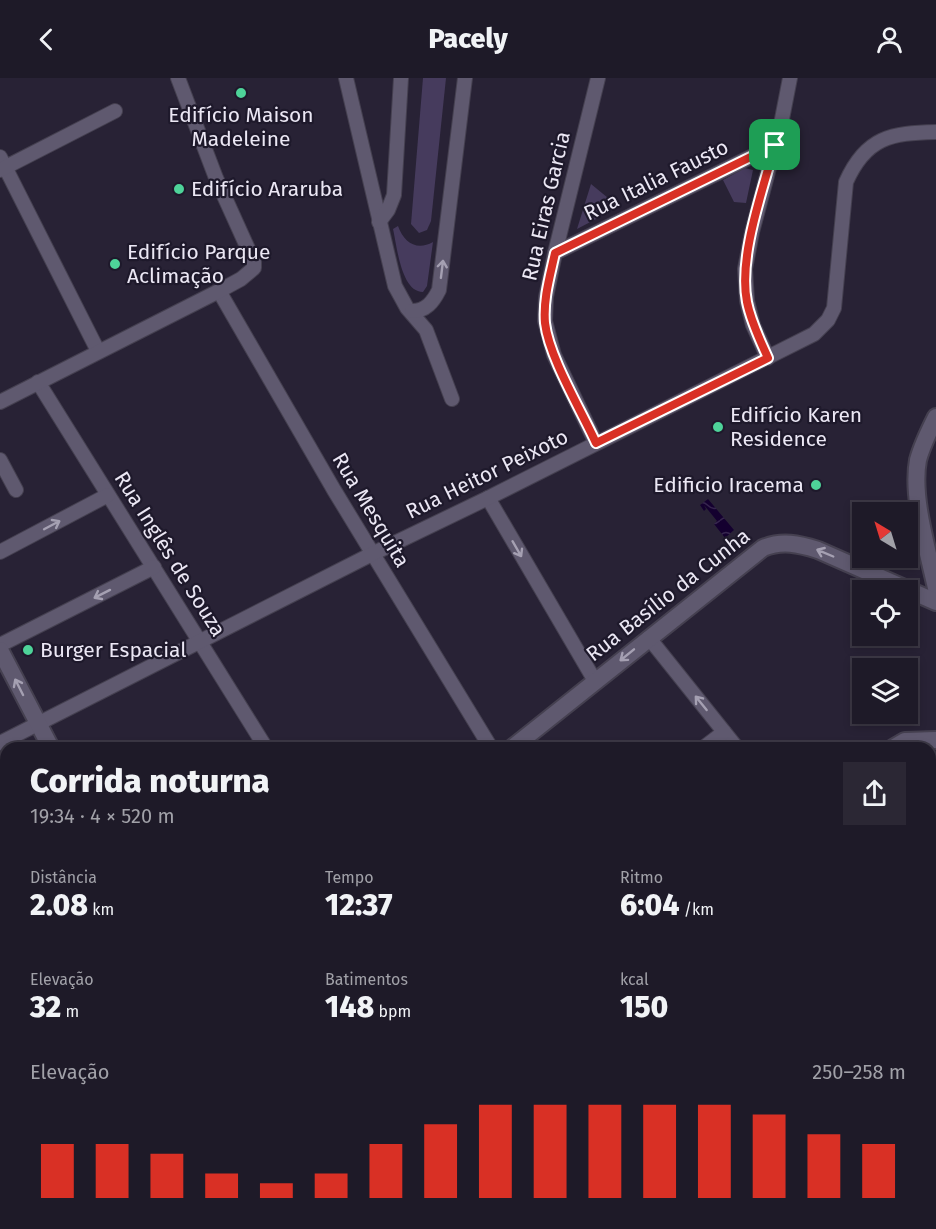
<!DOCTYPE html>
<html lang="pt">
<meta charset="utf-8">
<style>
body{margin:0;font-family:"Fira Sans",sans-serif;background:#2b2734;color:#f1f3f6;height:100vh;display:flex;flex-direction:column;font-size:22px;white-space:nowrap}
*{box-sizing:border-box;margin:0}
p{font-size:20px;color:#a1a1a8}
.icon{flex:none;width:33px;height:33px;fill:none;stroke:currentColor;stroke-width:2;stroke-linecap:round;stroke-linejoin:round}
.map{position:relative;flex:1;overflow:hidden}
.sheet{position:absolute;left:0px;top:664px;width:936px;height:488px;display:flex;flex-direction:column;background:#1e1a28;border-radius:18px 18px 0 0;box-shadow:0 3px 9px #0003,0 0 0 2px #3c3845}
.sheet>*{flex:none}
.needle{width:39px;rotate:322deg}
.fabs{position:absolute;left:852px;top:424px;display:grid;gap:12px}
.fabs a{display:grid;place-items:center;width:66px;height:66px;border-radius:0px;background:#1e1a28;box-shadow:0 3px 9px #0003,0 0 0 2px #3c3845;font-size:30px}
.pin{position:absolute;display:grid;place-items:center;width:51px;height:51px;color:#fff;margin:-26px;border-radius:12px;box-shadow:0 3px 9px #0006}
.round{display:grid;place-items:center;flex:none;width:63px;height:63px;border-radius:0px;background:#2b2734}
.head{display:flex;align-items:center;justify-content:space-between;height:102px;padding:0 30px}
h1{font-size:33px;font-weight:800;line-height:45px}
.figures{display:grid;grid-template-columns:repeat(3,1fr);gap:9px;height:102px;padding:6px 30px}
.figures div{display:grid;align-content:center}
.figures b{font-size:30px;font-weight:800}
.figures small{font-size:16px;font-weight:400}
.figures p{font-size:16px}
.chart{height:168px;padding:12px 30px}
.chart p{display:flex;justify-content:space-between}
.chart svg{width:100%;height:108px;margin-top:6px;stroke:#d93025;stroke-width:6}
header{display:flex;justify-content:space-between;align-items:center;height:78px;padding:0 30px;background:#1e1a28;font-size:27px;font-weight:800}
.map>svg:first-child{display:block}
.park{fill:#463b5d}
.water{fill:url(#water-waves)}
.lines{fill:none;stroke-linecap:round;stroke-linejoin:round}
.minor-casing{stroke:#454050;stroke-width:16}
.tertiary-casing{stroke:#454050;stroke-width:20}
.minor{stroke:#5f596f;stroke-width:14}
.tertiary{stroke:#5f596f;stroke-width:16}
.oneway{stroke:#a5a0b2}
.route-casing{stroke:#fff;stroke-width:12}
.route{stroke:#d93025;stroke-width:8}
.poi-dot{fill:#4ed399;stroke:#1e192b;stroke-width:2}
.labels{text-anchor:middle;stroke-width:4.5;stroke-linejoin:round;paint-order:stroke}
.poi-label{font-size:21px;fill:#ebe7f4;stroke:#1e192b;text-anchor:start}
.street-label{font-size:21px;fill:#ebe7f4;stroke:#1e192b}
</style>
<header><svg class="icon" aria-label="back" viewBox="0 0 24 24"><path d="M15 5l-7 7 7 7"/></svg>Pacely<svg class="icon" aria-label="person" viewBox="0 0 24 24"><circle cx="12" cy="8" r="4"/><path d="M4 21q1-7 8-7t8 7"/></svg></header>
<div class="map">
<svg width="936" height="1151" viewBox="0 0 936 1151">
<defs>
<pattern id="water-waves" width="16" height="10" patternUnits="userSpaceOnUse" patternTransform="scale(1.5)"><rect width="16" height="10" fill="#14002f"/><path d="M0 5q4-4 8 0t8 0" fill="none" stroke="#36254e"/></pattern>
</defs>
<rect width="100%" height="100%" fill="#282235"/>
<g class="park">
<path d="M423,0H446L431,143L427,152L419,155L411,146Z"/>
<path d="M745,90L753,92L746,125L734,124L723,102Z"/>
<path d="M591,106L619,129L577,151Z"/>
<path d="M398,148C404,165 417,173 433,164L427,208L423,214C401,214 397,168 393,151Z"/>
</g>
<path class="water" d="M708,421L734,452L725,460L714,446L717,443L704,427L706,431L704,433L700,427Z"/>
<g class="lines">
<g class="minor-casing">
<g id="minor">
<path d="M346,0L395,208L407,230L426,252L452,321"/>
<path d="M0,79L98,273"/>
<path d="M0,92L115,33"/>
<path d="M379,144L388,132L394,117L401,0"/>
<path d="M555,175L775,67"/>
<path d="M219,213L334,412L491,670"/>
<path d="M412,233C426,233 433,224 439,212L465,0"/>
<path d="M768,280L753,247L747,223L745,191L752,154L782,41L790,0"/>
<path d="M38,304L266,670"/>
<path d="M0,324L219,213L241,201L254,190V184L216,100L178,0"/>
<path d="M596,365L554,277L545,243L546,219L555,175L598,0"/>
<path d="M0,382L16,412"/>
<path d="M488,420L595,603"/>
<path d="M0,474L108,417"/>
<path d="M649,560L737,670"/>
<path d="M0,567L154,489"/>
<path d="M0,665L372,476L488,420L814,256L828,242L834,230L846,104C866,59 891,55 936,54"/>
<path d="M703,670L724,654"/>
<path d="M0,745L6,756"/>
<path d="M0,844L3,842"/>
<path d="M0,932L6,934"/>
<path d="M930,967L936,962"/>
<path d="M930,1127L936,1128"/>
<path d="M562,1146L565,1151"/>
<path d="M792,1146L795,1151"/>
<path d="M523,1151L531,1146"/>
<path d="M701,1151L707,1146"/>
<path d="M827,1151L836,1146"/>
</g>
</g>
<g class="tertiary-casing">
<g id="tertiary">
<path d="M936,339C929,353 922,367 918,382C911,419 928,473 936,510"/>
<path d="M0,572L51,670"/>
<path d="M512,670L763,470C782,462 799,466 818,472L936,524"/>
<path d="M893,670L905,663L936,662"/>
<path d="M0,1082L6,1077"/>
<path d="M0,1127L6,1139"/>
<path d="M299,1151L305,1146"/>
</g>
</g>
<use href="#minor" class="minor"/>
<use href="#tertiary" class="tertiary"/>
</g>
<defs><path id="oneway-shaft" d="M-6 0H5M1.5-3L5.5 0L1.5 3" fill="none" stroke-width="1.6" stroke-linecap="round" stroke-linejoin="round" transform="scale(1.5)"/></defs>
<g class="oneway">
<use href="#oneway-shaft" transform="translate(442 191) rotate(-83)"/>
<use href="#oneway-shaft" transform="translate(52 447) rotate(-28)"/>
<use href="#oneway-shaft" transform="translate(517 471) rotate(60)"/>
<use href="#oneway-shaft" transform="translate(825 475) rotate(-157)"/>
<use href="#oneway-shaft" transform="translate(102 516) rotate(153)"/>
<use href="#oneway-shaft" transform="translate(627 577) rotate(141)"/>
<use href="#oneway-shaft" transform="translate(19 609) rotate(-117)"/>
<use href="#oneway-shaft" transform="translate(701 625) rotate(-129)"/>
</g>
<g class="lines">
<g class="route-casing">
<path id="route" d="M775,67C763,112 738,179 747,224C751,244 760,262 768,280L596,365C581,332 549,279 545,245C543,221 550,198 555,175Z"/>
</g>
<use href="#route" class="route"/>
</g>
<g class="poi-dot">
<circle cx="241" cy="15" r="6"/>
<circle cx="179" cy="111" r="6"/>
<circle cx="115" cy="186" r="6"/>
<circle cx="718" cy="349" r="6"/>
<circle cx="816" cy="407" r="6"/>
<circle cx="28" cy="572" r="6"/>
</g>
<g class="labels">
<g class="poi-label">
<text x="241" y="44" text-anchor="middle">Edifício Maison<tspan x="241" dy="24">Madeleine</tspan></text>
<text x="191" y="118">Edifício Araruba</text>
<text x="127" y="181">Edifício Parque<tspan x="127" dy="24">Aclimação</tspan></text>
<text x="730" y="344">Edifício Karen<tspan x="730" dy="24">Residence</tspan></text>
<text x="804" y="414" text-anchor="end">Edificio Iracema</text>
<text x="40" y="579">Burger Espacial</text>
</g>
<g class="street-label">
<text transform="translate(656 102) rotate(-26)" y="7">Rua Italia Fausto</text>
<text transform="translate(546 128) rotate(-77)" y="7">Rua Eiras Garcia</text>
<text transform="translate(487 396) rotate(-26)" y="7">Rua Heitor Peixoto</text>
<text transform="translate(371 432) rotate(59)" y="7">Rua Mesquita</text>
<text transform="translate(170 476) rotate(58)" y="7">Rua Inglês de Souza</text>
<text transform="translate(668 517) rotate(-38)" y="7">Rua Basílio da Cunha</text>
</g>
</g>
</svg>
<div class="fabs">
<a><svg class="needle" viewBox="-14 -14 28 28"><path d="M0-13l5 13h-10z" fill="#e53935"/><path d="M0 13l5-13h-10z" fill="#a1a1a8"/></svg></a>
<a><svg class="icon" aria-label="locate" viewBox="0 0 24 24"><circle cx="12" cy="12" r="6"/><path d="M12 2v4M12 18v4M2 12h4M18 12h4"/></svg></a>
<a><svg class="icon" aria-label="layers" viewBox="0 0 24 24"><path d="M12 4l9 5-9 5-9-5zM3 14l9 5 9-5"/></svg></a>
</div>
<div class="pin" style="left:775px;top:67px;background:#1e9e55"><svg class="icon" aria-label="arrive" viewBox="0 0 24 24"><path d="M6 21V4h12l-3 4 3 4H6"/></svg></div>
<section class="sheet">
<div class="head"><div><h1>Corrida noturna</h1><p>19:34 · 4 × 520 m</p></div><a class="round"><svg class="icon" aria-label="share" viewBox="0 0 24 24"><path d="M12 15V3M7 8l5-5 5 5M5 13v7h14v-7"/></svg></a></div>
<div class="figures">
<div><p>Distância</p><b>2.08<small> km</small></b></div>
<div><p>Tempo</p><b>12:37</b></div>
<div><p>Ritmo</p><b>6:04<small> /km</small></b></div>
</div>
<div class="figures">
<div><p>Elevação</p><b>32<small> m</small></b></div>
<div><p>Batimentos</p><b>148<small> bpm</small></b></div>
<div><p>kcal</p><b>150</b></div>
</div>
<div class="chart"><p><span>Elevação</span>250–258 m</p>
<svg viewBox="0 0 160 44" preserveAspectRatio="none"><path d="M5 44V22M15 44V22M25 44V26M35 44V34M45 44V38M55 44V34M65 44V22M75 44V14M85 44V6M95 44V6M105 44V6M115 44V6M125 44V6M135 44V10M145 44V18M155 44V22"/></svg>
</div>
</section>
</div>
